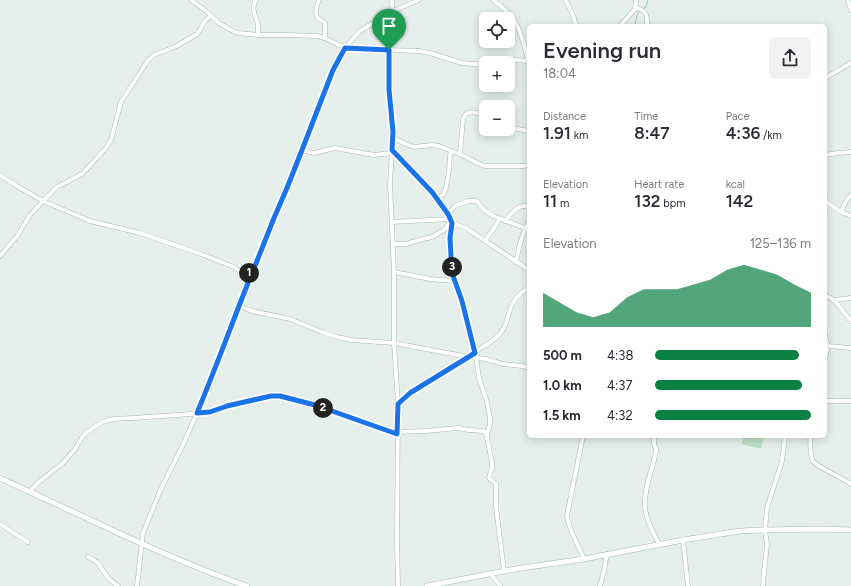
<!DOCTYPE html>
<meta charset="utf-8">
<style>
body{margin:0;font-family:Figtree,sans-serif;background:#f2f2f3;color:#2b2b33;height:100vh;display:flex;flex-direction:column;font-size:15px;white-space:nowrap}
*{box-sizing:border-box;margin:0}
p{font-size:13px;color:#7c7c81}
.icon{flex:none;width:22px;height:22px;fill:none;stroke:currentColor;stroke-width:2;stroke-linecap:round;stroke-linejoin:round}
.map{position:relative;flex:1;overflow:hidden}
.sheet{position:absolute;left:527px;top:24px;width:300px;height:414px;display:flex;flex-direction:column;background:#fff;border-radius:6px;box-shadow:0 2px 10px #0003}
.sheet>*{flex:none}
.controls{position:absolute;left:479px;top:12px;display:grid;gap:8px}
.controls a{display:grid;place-items:center;width:36px;height:36px;border-radius:6px;background:#fff;box-shadow:0 2px 10px #0003;font-size:20px}
.pin{position:absolute;display:grid;place-items:center;width:34px;height:34px;color:#fff;margin:-41px -17px;border-radius:50% 50% 50% 0;rotate:-45deg;box-shadow:0 0 4px #0007}
.pin .icon{rotate:45deg}
.km{position:absolute;width:20px;height:20px;margin:-10px;border-radius:50%;background:#222;color:#fff;font-size:11px;line-height:20px;text-align:center}
.round{display:grid;place-items:center;flex:none;width:42px;height:42px;border-radius:6px;background:#f2f2f3}
.head{display:flex;align-items:center;justify-content:space-between;height:68px;padding:0 16px}
h1{font-size:22px;font-weight:600;line-height:30px}
.figures{display:grid;grid-template-columns:repeat(3,1fr);gap:6px;height:68px;padding:4px 16px}
.figures div{display:grid;align-content:center}
.figures b{font-size:17px;font-weight:600}
.figures small{font-size:11px;font-weight:400}
.figures p{font-size:11px}
.chart{height:112px;padding:8px 16px}
.chart p{display:flex;justify-content:space-between}
.chart svg{width:100%;height:72px;margin-top:4px;fill:#0b8043;opacity:.7}
ul{padding:0 16px;list-style:none;font-size:13px}
li{display:grid;grid-template-columns:64px 48px 1fr;align-items:center;height:30px}
li i{height:10px;border-radius:5px;background:#0b8043}
.map>svg:first-child{display:block}
.green{fill:#bfe0c8}
.lines{fill:none;stroke-linecap:round;stroke-linejoin:round}
.stream{stroke:#8ec9d4;stroke-width:1}
.minor-casing{stroke:#a8b8b2;stroke-width:5}
.tertiary-casing{stroke:#a8b8b2;stroke-width:6}
.minor{stroke:#fff;stroke-width:4}
.tertiary{stroke:#fff;stroke-width:5}
.route-casing{stroke:#fff;stroke-width:8}
.route{stroke:#1a73e8;stroke-width:5}
</style>
<div class="map">
<svg width="851" height="586" viewBox="0 0 851 586">
<rect width="100%" height="100%" fill="#e6efeb"/>
<path class="green" d="M744,436H764L761,449L742,444Z"/>
<g class="lines">
<g class="stream">
<path d="M643,9L646,7L648,0"/>
<path d="M634,26C637,21 636,14 640,10"/>
</g>
<g class="minor-casing">
<g id="minor">
<path d="M191,0L206,11L219,23L229,29L238,33L258,35H289L317,36L325,38L345,48L351,49L419,51L430,53L462,63L486,65"/>
<path d="M256,0C250,8 256,16 258,25C258,29 258,32 258,35"/>
<path d="M319,0C317,5 314,15 319,19C321,21 323,21 325,23V38"/>
<path d="M392,0L393,19L389,50L388,82L393,132L390,184L394,272V343L398,404L397,539L398,586"/>
<path d="M493,0C500,5 507,11 512,17C521,30 525,46 528,61"/>
<path d="M565,0C571,8 574,17 576,26"/>
<path d="M848,0L851,10"/>
<path d="M636,7C646,11 648,15 647,26"/>
<path d="M620,26L635,9L636,0"/>
<path d="M501,63L515,60L529,61"/>
<path d="M825,78L851,63"/>
<path d="M508,126L512,128L529,131"/>
<path d="M393,138L406,144L414,147L432,145L439,146L464,156L477,163L485,166H523L529,165"/>
<path d="M302,150L314,153L335,148L374,155L392,153"/>
<path d="M392,150L432,192L448,214L452,223L466,228L529,270"/>
<path d="M460,154L463,119C467,108 477,113 486,115"/>
<path d="M825,155L838,153L851,152"/>
<path d="M0,175L17,186L43,201L90,221L140,233L201,254L234,267L245,275L248,283"/>
<path d="M436,198L443,195C447,188 448,178 449,170C450,164 449,157 451,151"/>
<path d="M825,201L841,212L851,216"/>
<path d="M841,212L846,201L851,195"/>
<path d="M448,214L454,207L457,205L468,201H475L478,202L483,209L493,216L525,228"/>
<path d="M505,221C512,213 517,204 529,206"/>
<path d="M392,222L450,219"/>
<path d="M452,223L450,238L452,273L462,301L475,353"/>
<path d="M485,241L500,219"/>
<path d="M393,244H406L423,239L432,237L444,230L451,221"/>
<path d="M0,256L18,235L30,215L43,201L57,187L82,174L106,148L111,140L121,102L147,62L154,55L177,46L197,34L205,21L211,16"/>
<path d="M516,262C519,248 521,235 529,222"/>
<path d="M394,272L430,279L454,281"/>
<path d="M825,295L834,300L851,321"/>
<path d="M834,300L851,298"/>
<path d="M239,306L252,311L290,319L322,332L337,337L351,340L394,343L469,357L486,359L503,364L522,366L529,368"/>
<path d="M825,335L828,346L825,358"/>
<path d="M828,346L851,348"/>
<path d="M476,357L479,378L487,402L490,418V424L487,435"/>
<path d="M825,401H851"/>
<path d="M398,404C422,381 457,366 484,346C489,343 495,339 499,335C506,328 507,319 510,310C513,300 520,293 529,287"/>
<path d="M397,432L426,431L458,428L469,430L483,431L486,433L492,462V468L489,477C490,481 494,481 496,484V507L504,571"/>
<path d="M583,436L567,515C568,529 579,546 584,559"/>
<path d="M654,436V444L656,449V452C653,467 643,492 645,507C646,520 653,532 659,544"/>
<path d="M810,436C811,444 809,454 813,461C817,467 843,478 851,484"/>
<path d="M29,492L40,481L63,463L75,449L83,436L87,432L102,422L113,419L133,418L206,413L232,405L271,396L280,395L315,405L397,434"/>
<path d="M0,524L28,542"/>
<path d="M683,540L688,586"/>
<path d="M88,557L97,562L108,578L118,586"/>
<path d="M491,574L500,586"/>
<path d="M137,586L143,533L160,491L180,451L213,378L231,327L274,218L287,188L302,150L333,70L345,48L355,36L360,31L393,11L419,0"/>
<path d="M600,586L604,571L607,554"/>
<path d="M763,586L764,571L767,545L765,530L767,508L782,461L785,436"/>
</g>
</g>
<g class="tertiary-casing">
<g id="tertiary">
<path d="M0,478C37,495 73,512 110,529C155,550 200,570 247,586"/>
<path d="M427,586L515,569L584,559L683,540L740,531L765,530L821,529L851,530"/>
</g>
</g>
<use href="#minor" class="minor"/>
<use href="#tertiary" class="tertiary"/>
</g>
<g class="lines">
<g class="route-casing">
<path id="route" d="M345,48L389,50V90L393,132L392,150L432,192L448,214L452,223L450,238L452,273L462,301L475,353L410,393L398,404L397,434L315,405L280,396H271L227,406L210,412L197,413C215,370 231,326 248,283L245,275L242,272L248,273L253,271L274,218L287,188L302,150L333,70Z"/>
</g>
<use href="#route" class="route"/>
</g>
</svg>
<div class="controls">
<a><svg class="icon" aria-label="locate" viewBox="0 0 24 24"><circle cx="12" cy="12" r="6"/><path d="M12 2v4M12 18v4M2 12h4M18 12h4"/></svg></a>
<a>+</a>
<a>−</a>
</div>
<div class="pin" style="left:389px;top:50px;background:#1e9e55"><svg class="icon" aria-label="arrive" viewBox="0 0 24 24"><path d="M6 21V4h12l-3 4 3 4H6"/></svg></div>
<b class="km" style="left:249px;top:273px">1</b>
<b class="km" style="left:323px;top:408px">2</b>
<b class="km" style="left:452px;top:267px">3</b>
<section class="sheet">
<div class="head"><div><h1>Evening run</h1><p>18:04</p></div><a class="round"><svg class="icon" aria-label="share" viewBox="0 0 24 24"><path d="M12 15V3M7 8l5-5 5 5M5 13v7h14v-7"/></svg></a></div>
<div class="figures">
<div><p>Distance</p><b>1.91<small> km</small></b></div>
<div><p>Time</p><b>8:47</b></div>
<div><p>Pace</p><b>4:36<small> /km</small></b></div>
</div>
<div class="figures">
<div><p>Elevation</p><b>11<small> m</small></b></div>
<div><p>Heart rate</p><b>132<small> bpm</small></b></div>
<div><p>kcal</p><b>142</b></div>
</div>
<div class="chart"><p><span>Elevation</span>125–136 m</p>
<svg viewBox="0 0 160 44" preserveAspectRatio="none"><path d="M0 44V23L10 29L20 35L30 38L40 35L50 26L60 21L70 21L80 21L90 18L100 15L110 9L120 6L130 9L140 12L150 18L160 23V44z"/></svg>
</div>
<ul>
<li><b>500 m</b>4:38<i style="width:92%"></i></li>
<li><b>1.0 km</b>4:37<i style="width:94%"></i></li>
<li><b>1.5 km</b>4:32<i style="width:100%"></i></li>
</ul>
</section>
</div>
